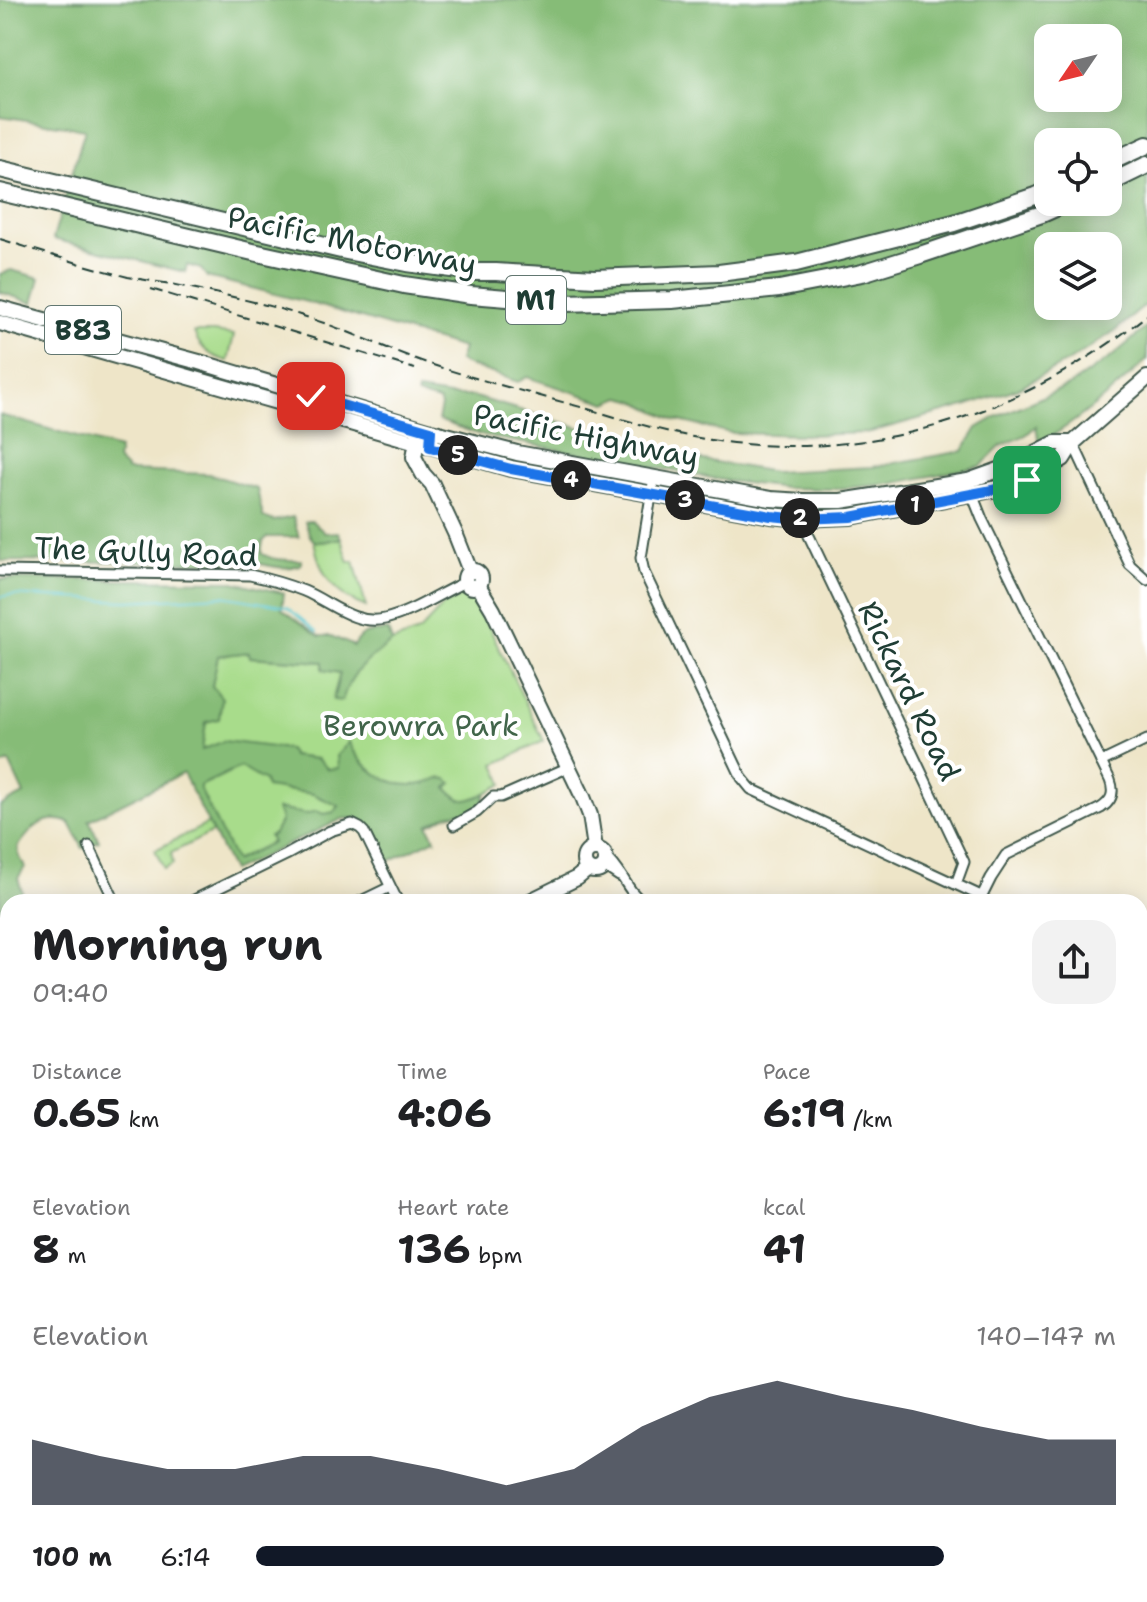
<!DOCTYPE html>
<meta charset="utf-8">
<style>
body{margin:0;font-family:"Shantell Sans",sans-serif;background:#f2f2f2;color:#202124;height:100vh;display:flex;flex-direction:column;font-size:30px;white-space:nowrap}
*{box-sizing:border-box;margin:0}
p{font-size:26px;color:#757577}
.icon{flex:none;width:44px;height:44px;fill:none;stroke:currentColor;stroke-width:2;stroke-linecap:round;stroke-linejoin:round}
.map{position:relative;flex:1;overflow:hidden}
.panel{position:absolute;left:0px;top:894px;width:1148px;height:708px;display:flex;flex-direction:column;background:#fff;border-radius:24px 24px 0 0;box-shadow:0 4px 20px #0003}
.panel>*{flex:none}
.needle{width:52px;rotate:235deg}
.fabs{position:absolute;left:1034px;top:24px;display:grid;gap:16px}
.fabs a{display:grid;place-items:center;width:88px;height:88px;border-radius:16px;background:#fff;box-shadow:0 4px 20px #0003;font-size:40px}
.pin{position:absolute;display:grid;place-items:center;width:68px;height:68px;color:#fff;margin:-34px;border-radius:16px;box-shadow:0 4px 12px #0006}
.km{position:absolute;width:40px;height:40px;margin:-20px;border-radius:50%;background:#222;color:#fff;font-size:22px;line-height:40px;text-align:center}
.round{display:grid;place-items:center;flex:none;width:84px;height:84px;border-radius:24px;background:#f2f2f2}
.overview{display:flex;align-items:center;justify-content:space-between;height:136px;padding:0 32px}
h1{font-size:44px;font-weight:700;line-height:60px}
.metrics{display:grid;grid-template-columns:repeat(3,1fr);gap:12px;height:136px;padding:8px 32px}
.metrics div{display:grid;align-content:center}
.metrics b{font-size:40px;font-weight:700}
.metrics small{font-size:22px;font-weight:400}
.metrics p{font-size:22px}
.chart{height:224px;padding:16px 32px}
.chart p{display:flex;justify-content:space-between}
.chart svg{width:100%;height:144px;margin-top:8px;fill:#111827;opacity:.7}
ul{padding:0 32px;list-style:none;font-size:26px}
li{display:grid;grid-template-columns:128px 96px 1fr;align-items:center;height:60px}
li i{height:20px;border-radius:10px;background:#111827}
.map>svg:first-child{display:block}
.green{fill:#a8dc8b;stroke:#648c60;stroke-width:2}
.forest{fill:#86bc77;stroke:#527c56;stroke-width:2;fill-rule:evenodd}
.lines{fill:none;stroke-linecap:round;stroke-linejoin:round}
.stream{stroke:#5bc8d2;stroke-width:2}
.street-casing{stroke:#3e564a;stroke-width:13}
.primary-casing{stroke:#3e564a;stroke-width:18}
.highway-casing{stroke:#3e564a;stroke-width:20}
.street{stroke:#fff;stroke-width:9}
.primary{stroke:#fff;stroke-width:14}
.highway{stroke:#fff;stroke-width:16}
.rail{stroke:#1f3d34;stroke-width:2;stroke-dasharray:12 6;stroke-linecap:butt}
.route-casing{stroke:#fff;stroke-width:16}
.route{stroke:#1a73e8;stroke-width:10}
.labels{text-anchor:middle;stroke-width:8;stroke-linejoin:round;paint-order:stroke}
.shield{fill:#fff;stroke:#627771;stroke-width:2}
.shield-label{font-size:28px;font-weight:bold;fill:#1f3d34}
.street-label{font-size:30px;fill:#1f3d34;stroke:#fff}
.park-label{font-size:30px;fill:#41654a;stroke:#fff}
</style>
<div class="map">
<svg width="1147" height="1602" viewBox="0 0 1147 1602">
<rect width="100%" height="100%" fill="#fff"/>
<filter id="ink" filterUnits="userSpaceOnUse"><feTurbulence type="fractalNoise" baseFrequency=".0125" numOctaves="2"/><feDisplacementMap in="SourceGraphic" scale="16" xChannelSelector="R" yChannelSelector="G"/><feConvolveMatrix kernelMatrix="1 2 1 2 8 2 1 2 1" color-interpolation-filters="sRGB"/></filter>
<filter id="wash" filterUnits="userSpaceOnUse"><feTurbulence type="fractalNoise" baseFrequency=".006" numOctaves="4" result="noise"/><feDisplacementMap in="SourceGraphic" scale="32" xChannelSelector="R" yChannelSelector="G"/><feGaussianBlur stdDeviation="1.8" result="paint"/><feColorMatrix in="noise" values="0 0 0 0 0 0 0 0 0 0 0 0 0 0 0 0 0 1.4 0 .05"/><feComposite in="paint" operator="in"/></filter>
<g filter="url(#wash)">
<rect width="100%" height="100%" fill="#eee5c8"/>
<g class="green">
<path d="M194,332H214L234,335L228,361C211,357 199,348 194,332Z"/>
<path d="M341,538L349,562L354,561L366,607C333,595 320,574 314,541L323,542Z"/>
<path d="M466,594L475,598L544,741L495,764L503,784L486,793C480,817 466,809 448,815C441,818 435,822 428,825L435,839L366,805L288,828L270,836L272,842L234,861L199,789L201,750L217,656L250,652V657L323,662V670L340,673L334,695L347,685L355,671L372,657L392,642L419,632L445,604Z"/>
<path d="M209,823L213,832L171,853L173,864L164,869L155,850Z"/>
</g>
<g class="forest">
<path d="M0,0H1147V304L1116,330L1071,360L1016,389L965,406L867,433L806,435L731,433L675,420L633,400L621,397L607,403L527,377L518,382L465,364L459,361L463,348L307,302L207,277L201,269L187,265L185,272L53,239L85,129L0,116ZM1048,38H1108V98H1048ZM1048,142H1108V202H1048ZM1048,246H1108V306H1048Z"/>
<path d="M11,270L40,278L33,303L0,292V274Z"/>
<path d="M1147,327V360C1112,392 1080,420 1039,444L1036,426L1026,435L1001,446L981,466L890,484L833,489L786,488L728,481L480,435L438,420L441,406L439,401L417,395V391L449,396H472L673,455L774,472L872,467L963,451L977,428L996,417L1068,386L1110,358Z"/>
<path d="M0,415L119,449L117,460L128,471L209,474L257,489L263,517L274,521L293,517L299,537H267L263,542L261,553C272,561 288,560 301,560V564C287,571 271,566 256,563L0,561Z"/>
<path d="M308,521H312L325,533L338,532L341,538L323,542L314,541L310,536L305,522Z"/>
<path d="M0,579L229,581L284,593L282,609L319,636H331L354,646C365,627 369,636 388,630L392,642C368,660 351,670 342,701L333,700L340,673L323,670V662L250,657L249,652L218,656L212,686L222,698L219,719L206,722L202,750L224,741L288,749L292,756L317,759L328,769L338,768L337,755L349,742C361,769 393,790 423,784C436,782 442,773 452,783L447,788C461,804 467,802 486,793C481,817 466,809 448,815C441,818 435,822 428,825L435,839L387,862C376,840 372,815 342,819L232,871L183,773L89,820L99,841L83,848L70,823C45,813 32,827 18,847L19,856L25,867L18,878L25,902H8V1083L0,1082V806L24,794L9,762L0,766ZM240,767L264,781L266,787L313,794L339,806L334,812L324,814L316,811L306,814L277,809L281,820L274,834L269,836L272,843L235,861L200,789V786Z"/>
<path d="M1147,1360V1602H526L521,1594H1140V1366Z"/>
</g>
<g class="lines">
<g class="stream">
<path d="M0,597L10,595L126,601L223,596L287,607L317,632"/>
<path d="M1140,1462L1147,1464"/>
<path d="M714,1594L718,1602"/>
</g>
</g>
</g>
<g filter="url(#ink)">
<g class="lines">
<g class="street-casing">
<g id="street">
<path d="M1073,443L1130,565L1147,580"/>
<path d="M654,477L641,558L644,572L742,778L751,789L981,896"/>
<path d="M972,494L982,519L1110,780C1115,793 1112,801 1101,808L1006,855L991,878L979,902"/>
<path d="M801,519L964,862L956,884"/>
<path d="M0,571L250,575C268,579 286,584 304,591C330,602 355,626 385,619C413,612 439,594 465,582"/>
<path d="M1101,762L1147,740"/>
<path d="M454,825L477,812L493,797H501L569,767"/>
<path d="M89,846L115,902"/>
<path d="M606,857C622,870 626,891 643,902"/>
<path d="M603,868L610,870L619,876"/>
<path d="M190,902L286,855L330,831L352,824L360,828L364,832L398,902"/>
<path d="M359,902L390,887"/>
<path d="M1140,994L1147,991"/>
<path d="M1140,1088L1147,1099"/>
<path d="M1140,1228L1147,1225"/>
<path d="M0,1262L8,1268"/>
<path d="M1140,1366L1147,1360"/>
<path d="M0,1416L8,1406"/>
<path d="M464,1594L470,1602L477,1594"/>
<path d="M241,1602L252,1594"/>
</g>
</g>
<g class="primary-casing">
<g id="primary">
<path d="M0,308L199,362L431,431L517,453L771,499L803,501H841L968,481L1010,466L1055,443H1073"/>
<path d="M0,323L511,469L771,516L801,519L851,517L1008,487L1027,480L1063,459L1073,443L1147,378"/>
<path d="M418,436L414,457L423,474L432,484L455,533L470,571"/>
<circle cx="473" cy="579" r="8"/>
<path d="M478,585L493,610L583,797L590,815L595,848"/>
<circle cx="595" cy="860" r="11"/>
<path d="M528,902L577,878L588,869"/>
<path d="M205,1602L207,1594"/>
</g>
</g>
<g class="highway-casing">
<g id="highway">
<path d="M1108,163L1147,145"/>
<path d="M0,169L341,250L407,263L474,272H496L595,278L719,273L796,263L954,223L1035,196L1048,190"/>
<path d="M1108,184L1147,165"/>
<path d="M0,192L253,252L404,285L471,295L565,303L672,300L779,289L862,273L920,255L1042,214L1069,202"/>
</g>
</g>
<use href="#street" class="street"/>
<use href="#primary" class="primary"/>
<use href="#highway" class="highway"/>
<g class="rail">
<path d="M0,239C42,252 85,266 128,277C144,280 160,282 176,285C217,293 259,302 300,315C346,329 390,351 436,366C486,382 537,395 588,409C629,421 669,434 711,440C871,464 1022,415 1147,315"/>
<path d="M151,289L415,369"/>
</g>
</g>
</g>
<g class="lines" filter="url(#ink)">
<g class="route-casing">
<path id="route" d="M311,396L431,431L430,447L511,469L771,516L801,519L851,517L1008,487L1027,480"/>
</g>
<use href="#route" class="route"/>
</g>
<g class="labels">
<g class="shield">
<rect x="506" y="276" width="60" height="48" rx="6"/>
<rect x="45" y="306" width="76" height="48" rx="6"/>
</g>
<g class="shield-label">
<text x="536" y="310">M1</text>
<text x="83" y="340">B83</text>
</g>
<g class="street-label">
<text transform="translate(352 241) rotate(11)" y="10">Pacific Motorway</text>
<text transform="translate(586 436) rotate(11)" y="10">Pacific Highway</text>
<text transform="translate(146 552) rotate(2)" y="10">The Gully Road</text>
<text transform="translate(909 691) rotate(64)" y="10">Rickard Road</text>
</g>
<g class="park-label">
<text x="421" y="736">Berowra Park</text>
</g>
</g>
</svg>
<div class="fabs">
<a><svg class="needle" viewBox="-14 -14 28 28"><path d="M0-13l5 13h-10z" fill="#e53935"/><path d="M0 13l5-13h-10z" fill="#757577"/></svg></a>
<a><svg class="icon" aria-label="locate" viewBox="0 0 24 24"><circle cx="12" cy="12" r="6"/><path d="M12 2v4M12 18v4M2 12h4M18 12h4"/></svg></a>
<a><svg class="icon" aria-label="layers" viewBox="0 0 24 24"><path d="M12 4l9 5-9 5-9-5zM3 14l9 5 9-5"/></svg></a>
</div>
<div class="pin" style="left:1027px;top:480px;background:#1e9e55"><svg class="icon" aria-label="arrive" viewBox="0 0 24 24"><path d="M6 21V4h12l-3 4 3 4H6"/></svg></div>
<div class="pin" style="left:311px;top:396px;background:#d93025"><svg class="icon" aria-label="check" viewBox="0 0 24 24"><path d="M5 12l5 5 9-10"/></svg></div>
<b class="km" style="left:915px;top:505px">1</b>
<b class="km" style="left:800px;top:518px">2</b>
<b class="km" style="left:685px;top:500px">3</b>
<b class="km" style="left:571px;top:480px">4</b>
<b class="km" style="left:458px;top:455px">5</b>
<section class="panel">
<div class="overview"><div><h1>Morning run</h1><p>09:40</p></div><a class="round"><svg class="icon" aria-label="share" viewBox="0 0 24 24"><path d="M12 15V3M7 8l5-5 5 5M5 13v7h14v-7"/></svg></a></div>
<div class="metrics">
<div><p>Distance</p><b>0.65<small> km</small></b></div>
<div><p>Time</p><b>4:06</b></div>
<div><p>Pace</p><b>6:19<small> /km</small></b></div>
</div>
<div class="metrics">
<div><p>Elevation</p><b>8<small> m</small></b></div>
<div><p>Heart rate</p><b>136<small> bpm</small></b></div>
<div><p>kcal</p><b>41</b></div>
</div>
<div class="chart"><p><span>Elevation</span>140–147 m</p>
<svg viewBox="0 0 160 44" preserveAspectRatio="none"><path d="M0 44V24L10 29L20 33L30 33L40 29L50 29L60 33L70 38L80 33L90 20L100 11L110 6L120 11L130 15L140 20L150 24L160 24V44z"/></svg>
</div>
<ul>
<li><b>100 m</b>6:14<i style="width:80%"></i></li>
</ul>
</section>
</div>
